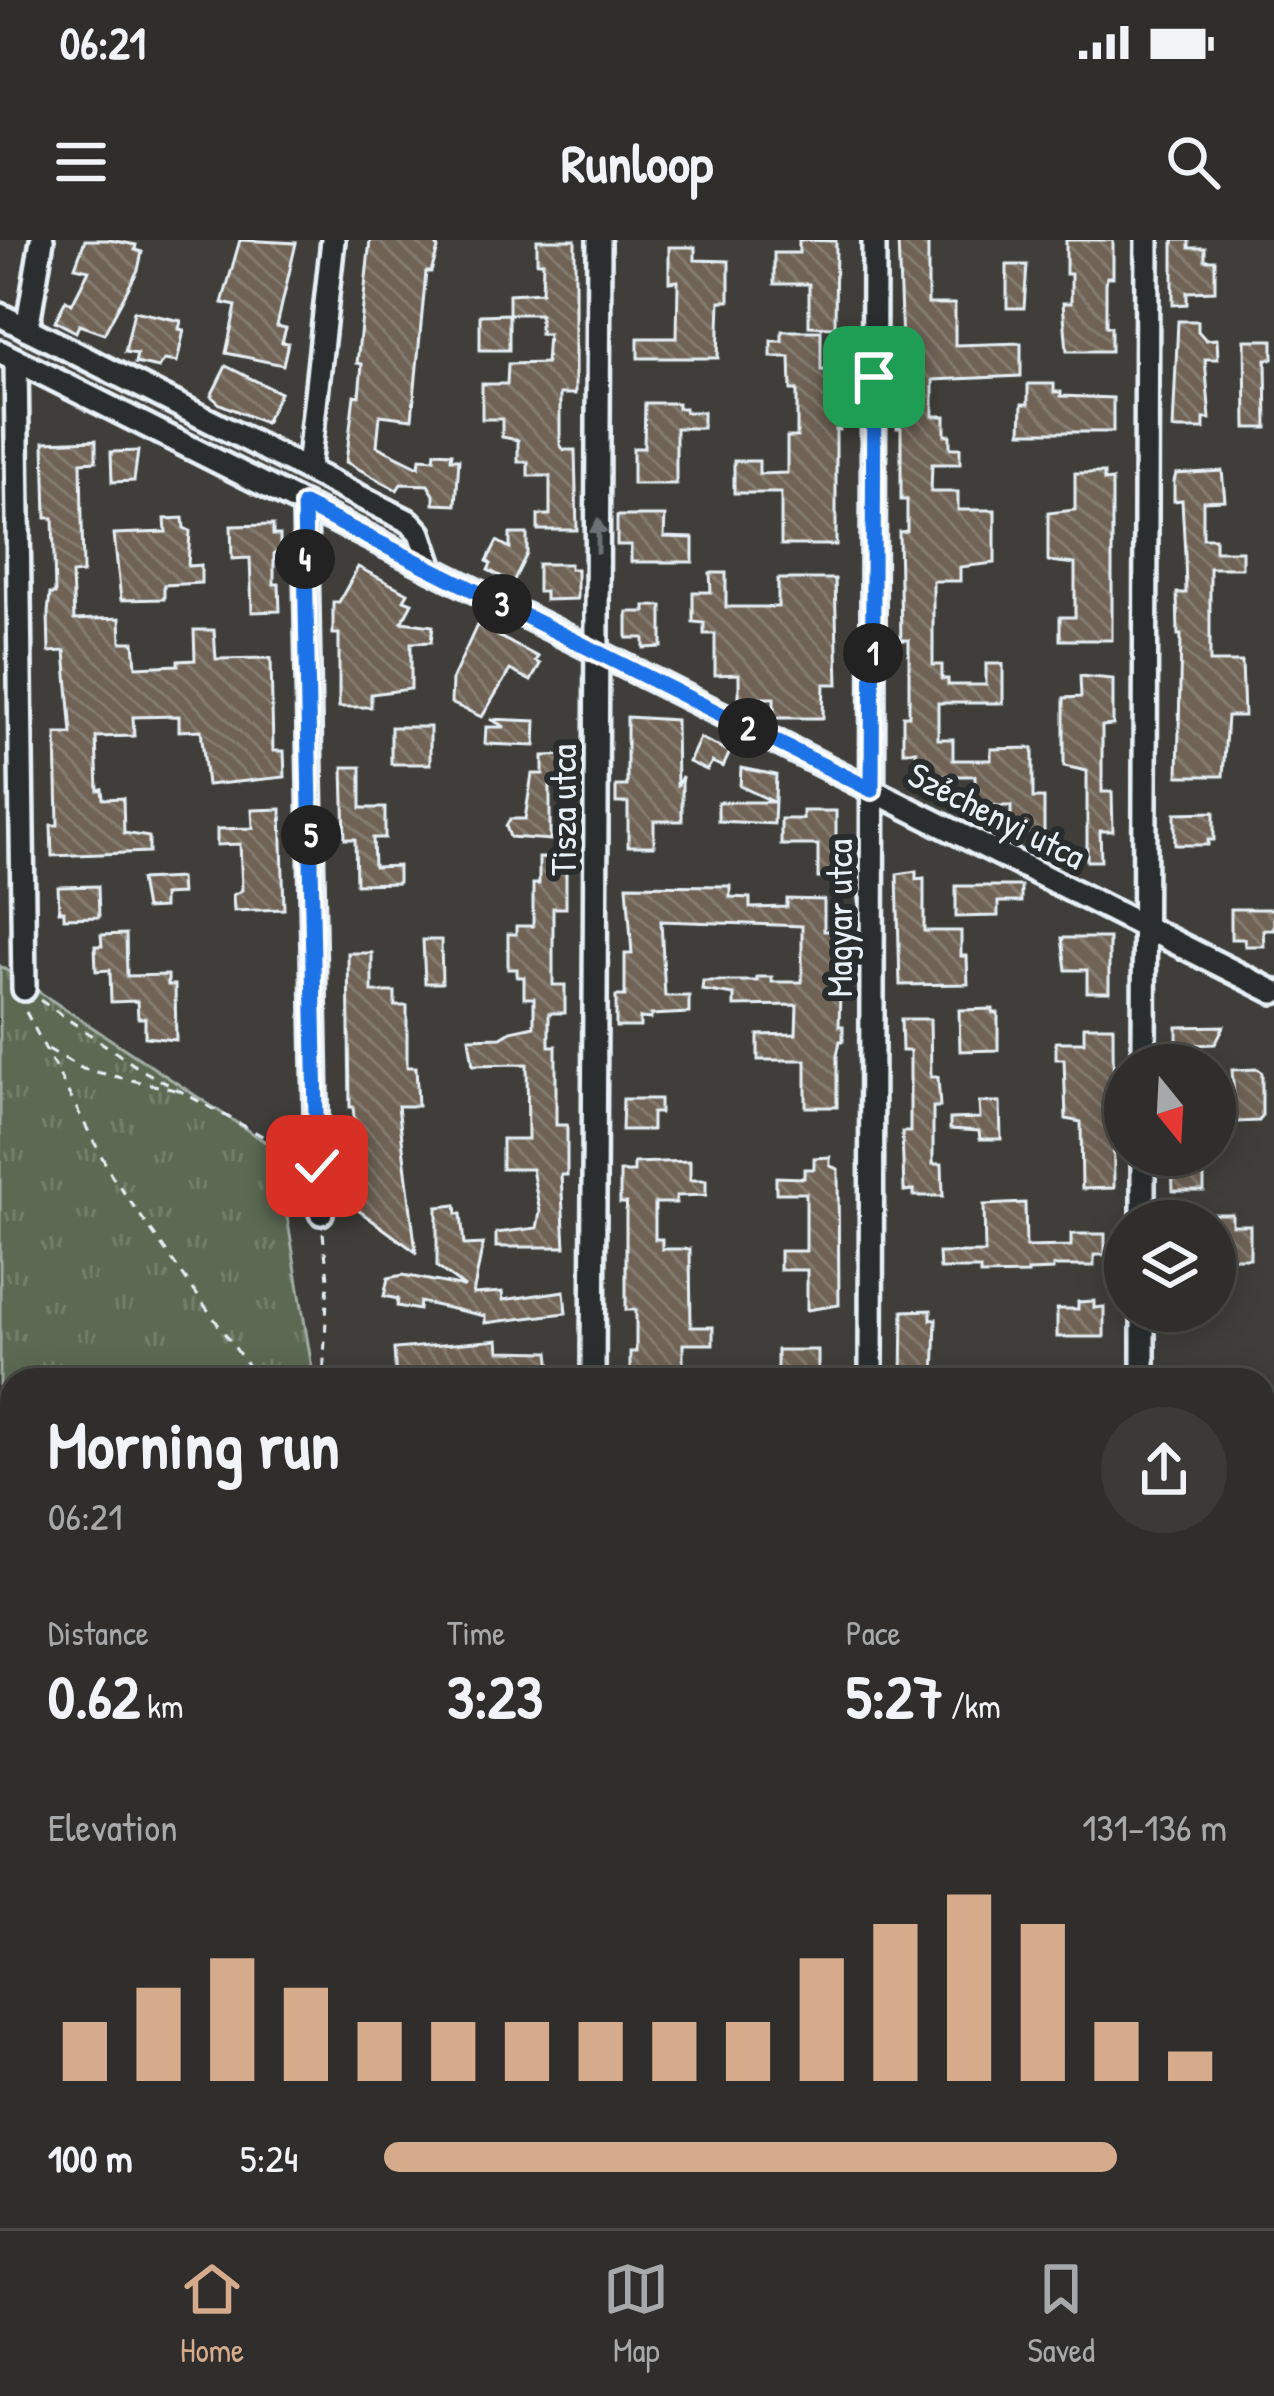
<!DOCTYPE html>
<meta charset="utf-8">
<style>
body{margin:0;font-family:"Patrick Hand",sans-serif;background:#3b3a38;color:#f1f3f6;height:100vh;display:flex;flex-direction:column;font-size:45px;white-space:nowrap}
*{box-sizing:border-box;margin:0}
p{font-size:39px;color:#a7a8a9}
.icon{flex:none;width:66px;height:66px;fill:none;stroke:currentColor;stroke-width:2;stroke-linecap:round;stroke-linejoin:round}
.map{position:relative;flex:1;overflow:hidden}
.drawer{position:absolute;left:0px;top:1128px;width:1275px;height:861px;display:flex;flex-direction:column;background:#2f2e2c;border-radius:36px 36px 0 0;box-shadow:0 6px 30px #0003,0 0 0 3px #4a4a48}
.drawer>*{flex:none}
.needle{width:78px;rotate:162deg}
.tools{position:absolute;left:1104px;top:804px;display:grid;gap:24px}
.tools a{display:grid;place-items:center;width:132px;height:132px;border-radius:50%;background:#2f2e2c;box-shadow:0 6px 30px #0003,0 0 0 3px #4a4a48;font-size:60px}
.pin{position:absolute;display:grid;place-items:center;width:102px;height:102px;color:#fff;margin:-51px;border-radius:24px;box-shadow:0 6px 18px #0006}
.km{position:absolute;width:60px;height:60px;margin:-30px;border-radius:50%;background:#222;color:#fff;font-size:33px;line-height:60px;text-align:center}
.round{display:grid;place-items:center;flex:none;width:126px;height:126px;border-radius:63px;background:#3b3a38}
.head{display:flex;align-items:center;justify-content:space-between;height:204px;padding:0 48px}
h1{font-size:66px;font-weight:700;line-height:90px}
.stats{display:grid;grid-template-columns:repeat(3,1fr);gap:18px;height:204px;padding:12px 48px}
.stats div{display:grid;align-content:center}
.stats b{font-size:60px;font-weight:700}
.stats small{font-size:33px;font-weight:400}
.stats p{font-size:33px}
.chart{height:336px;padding:24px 48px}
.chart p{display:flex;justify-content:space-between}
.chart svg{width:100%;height:216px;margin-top:12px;stroke:#d6ab8b;stroke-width:6}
ul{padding:0 48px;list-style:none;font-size:39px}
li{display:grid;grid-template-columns:192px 144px 1fr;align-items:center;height:90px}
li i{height:30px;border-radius:15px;background:#d6ab8b}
.status{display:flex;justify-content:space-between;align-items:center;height:84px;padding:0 60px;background:#2f2e2c;direction:ltr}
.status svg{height:33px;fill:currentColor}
header{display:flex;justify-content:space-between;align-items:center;height:156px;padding:0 48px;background:#2f2e2c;font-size:54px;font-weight:700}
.tab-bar{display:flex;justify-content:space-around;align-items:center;height:168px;border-top:3px solid #4a4a48;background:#2f2e2c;font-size:33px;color:#a7a8a9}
.tab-bar a{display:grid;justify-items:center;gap:6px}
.tab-bar .selected{color:#d6ab8b}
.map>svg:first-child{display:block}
.grass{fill:url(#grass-tufts);stroke:#a2aea5;stroke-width:3}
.building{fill:url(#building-back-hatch);stroke:#e8f1f8;stroke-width:3}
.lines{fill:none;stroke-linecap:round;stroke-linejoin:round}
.street-casing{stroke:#e8f1f8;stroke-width:30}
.path{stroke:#e8f1f8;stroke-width:3;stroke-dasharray:9 9;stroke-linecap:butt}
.street{stroke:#2a2d2e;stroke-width:21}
.oneway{fill:#6c7275}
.route-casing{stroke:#fff;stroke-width:24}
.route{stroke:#1a73e8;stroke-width:15}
.labels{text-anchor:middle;stroke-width:12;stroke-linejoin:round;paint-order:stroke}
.street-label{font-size:36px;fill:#e8f1f8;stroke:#2a2d2e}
</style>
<div class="status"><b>06:21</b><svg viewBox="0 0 49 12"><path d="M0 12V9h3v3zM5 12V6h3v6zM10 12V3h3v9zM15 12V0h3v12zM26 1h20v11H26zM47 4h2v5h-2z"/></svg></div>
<header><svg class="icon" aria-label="menu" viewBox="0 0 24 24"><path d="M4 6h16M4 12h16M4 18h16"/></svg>Runloop<svg class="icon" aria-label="search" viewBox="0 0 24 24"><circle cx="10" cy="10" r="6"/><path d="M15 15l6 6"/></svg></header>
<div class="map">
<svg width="1274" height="1988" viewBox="0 0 1274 1988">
<defs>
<pattern id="grass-tufts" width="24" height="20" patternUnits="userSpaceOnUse" patternTransform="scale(3)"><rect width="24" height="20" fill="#5c6a52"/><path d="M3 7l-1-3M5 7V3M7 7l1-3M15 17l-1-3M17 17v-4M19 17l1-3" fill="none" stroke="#73806c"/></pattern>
<pattern id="building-back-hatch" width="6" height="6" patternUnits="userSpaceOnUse" patternTransform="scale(3)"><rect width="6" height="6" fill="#6f6456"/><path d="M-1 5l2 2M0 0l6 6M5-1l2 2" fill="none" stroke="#847b6f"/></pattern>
</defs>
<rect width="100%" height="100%" fill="#3f3e3a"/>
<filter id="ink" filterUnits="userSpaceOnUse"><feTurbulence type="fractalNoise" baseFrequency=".00833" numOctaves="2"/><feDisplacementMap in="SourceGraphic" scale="24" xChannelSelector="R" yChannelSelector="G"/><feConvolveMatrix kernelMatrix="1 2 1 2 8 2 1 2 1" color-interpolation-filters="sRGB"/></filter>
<g filter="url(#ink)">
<path class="grass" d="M0,726L276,909L314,1140H12V1977H1263V1404L1274,1406V1988H0Z"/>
<g class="building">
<path d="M85,0H110L136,5L135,10L142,12L138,30L104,94L79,85L76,92L55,81L66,60L72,64L89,30L75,27Z"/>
<path d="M240,0L296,3L277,86L286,88L282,102L288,103L283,125L226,113L236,66L222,63Z"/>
<path d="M370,0H435L438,9L431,32H426L412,179L380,175L377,206L419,227L420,218L434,219L435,212L452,213L451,219H459L456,265L434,264V255L428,245L401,244L397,250L346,222L354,155L359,156L362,124L357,123Z"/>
<path d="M537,0H575V154H560V205L564,210H575L577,290H538V275H550V236H528V222H518V200L502,197V179H482V144H507L508,124L546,123L548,94H540V74H509V54L542,52L543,22H537Z"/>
<path d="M799,0L836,1L835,87L809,86V44H774V13H799Z"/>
<path d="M898,0H928V64H955V105L1021,103V136L933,140V176H945V195H950V208H960V224H932L931,252H958V270H995V323L960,327V341H933V425H942V439H948V445H986V424H1003V463H938V499H953V520H991V509L1033,508V558H1044V595L1011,592V566H975V536H916V511H903V476H909V400H901L899,292L907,291V260H901V188H897V130H903Z"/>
<path d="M1066,0H1113V37H1107L1106,44V86L1111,87V111H1067L1063,63H1071V34H1066Z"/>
<path d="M1173,0H1189V8H1205V20H1215V51L1187,52V64L1173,65Z"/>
<path d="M669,7H695V20L729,21V61H720L718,118H638V98H677L678,41L669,42Z"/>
<path d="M1007,25H1027L1024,68H1007Z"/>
<path d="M134,71L181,81L179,89L184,90L177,122L164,120L159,128L135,123L137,114L125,112Z"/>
<path d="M509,74V110H480V75Z"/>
<path d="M1178,81H1198V91L1206,100L1217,99L1218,119H1205L1210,179H1204V189H1173Z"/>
<path d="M782,91H821V130H835L840,190H836V305H781V253H734V221H759V234L787,233V197H797V150H791L790,117H771V101H782Z"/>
<path d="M1245,100H1273V119H1266L1267,188H1246Z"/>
<path d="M226,126L280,153L265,183L220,164L211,156Z"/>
<path d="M1028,144H1054V152H1061V156L1113,158V192H1021L1022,164H1028Z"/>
<path d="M645,163H678V168H685V172H703V188H676V244H633V208H644Z"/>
<path d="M96,200V221L81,222L83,333L72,334L74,380L120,378L121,402H134L136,427L178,425V421L195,420L194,390H214L216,419L271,418L273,511H284L285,537L207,545L201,490L179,491V476L133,477L134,496L96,497L98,550L102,549L103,559L123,558L124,593L149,597V612L52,616L51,585H58L56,494H72L65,411L49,412L48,373L50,354H55L53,278H46L44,202Z"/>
<path d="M138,211L134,241L112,242L111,212Z"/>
<path d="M1222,231L1225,260L1203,261V298H1215V311H1242V328H1210V422H1242L1244,476H1227L1223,536H1178L1181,395H1178L1177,353H1186L1185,315L1182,260L1174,261V241L1176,234Z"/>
<path d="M1075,233H1104V241L1112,240V400H1060V377H1075V324L1048,321V273L1075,270Z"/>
<path d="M617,276H665L664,297L693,298V322H631V305H617Z"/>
<path d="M183,278L184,288L190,291L188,326L201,325V343L164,345V359L121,360L114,294L166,292L165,279Z"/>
<path d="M273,285V295H280V313H274V344H279L280,371L252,372L250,318L232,319L231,286Z"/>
<path d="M510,294H527V314L510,348V341L488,330L491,324L487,321L497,301L510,308Z"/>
<path d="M538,324H570V329H577V359L545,360V352H538Z"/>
<path d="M358,327L408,353L404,360L412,363L402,382L433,386L431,402L411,403V449L371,454V467H339V394H333V362H339Z"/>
<path d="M710,333H726V367H778V339H835L838,444H824L823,478H774V458H739V434L715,435V394H704V383L693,382V352H711Z"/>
<path d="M645,366H662V407L644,408V398H627V372H645Z"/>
<path d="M477,385L538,417L535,421L540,424L531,441L510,430L482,477L451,463L452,440Z"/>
<path d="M1080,436L1113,439V485L1102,486V552H1112L1113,591H1100L1101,621H1087V531L1064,526V458L1081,457Z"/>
<path d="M627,477L676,480L677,547L682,536V581H654V606H628V563H616V546H627Z"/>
<path d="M490,479L536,481L535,506L485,504L486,487H505Z"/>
<rect x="391" y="487" width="39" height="37"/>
<path d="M700,498L730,512L723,527L712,522L707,530L689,522Z"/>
<path d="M575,515V543H550V600L510,597L506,586L510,579H525L532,534H543V516Z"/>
<path d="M343,527H361V568H385V598H373L374,627L398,626V643L356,644L355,599H345Z"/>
<path d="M741,528L776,535L774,584L718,581V562H774L740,546Z"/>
<path d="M281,569L284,669L234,671L233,655L242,650L240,604L217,605V589L253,588L252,570Z"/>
<path d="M803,571H836V615H851V638H818V605H781V579H803Z"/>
<path d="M1214,572V600H1208V605H1175V573Z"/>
<path d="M539,618H566V668H553V745H565V773H549V806H556V885H567V935H561L565,1007H496V993L537,988L540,972L532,929H502V899H528L527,824L473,825L469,798L501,797L511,791L534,786V758H524V737H517V729H508V694H516V686H533V644H539Z"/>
<path d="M916,631V639L924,638V691H961V716H967L968,744L900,745L897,634Z"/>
<path d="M180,638L181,654L163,655V668L145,669L140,640Z"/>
<path d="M627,645L730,646V657L750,658V668L787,667V659L824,660V691H842L839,786H843V801H840L837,816V867H806V820H758V795L796,794L797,765L734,766V755L702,750L703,741H757V737H772V742H802V686L661,681L665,756H689V773L651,775V779L640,778V787H616V756H625V714H632Z"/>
<path d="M98,646L99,677L64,678V671H59L58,647Z"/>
<path d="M956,646H1021V662H998V676L956,677Z"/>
<path d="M1231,669H1274V690H1263L1264,706H1245L1244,699H1231Z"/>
<path d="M126,694L127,736L168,735V745H175L176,800L145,797V778H138L137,761L111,762L110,730L96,731L95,706H102L101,695Z"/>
<path d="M1062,698H1109V752H1087V730H1066Z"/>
<path d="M423,700H441L442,743H425Z"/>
<path d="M348,713H372V752H395V766H407V827H416L418,866H398L416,1012L340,957L341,943L352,942L348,897L356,896L353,867H350Z"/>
<path d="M993,769V773H998V810L960,811L959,770Z"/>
<path d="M901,779H930L931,837H938L940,867H933V924H942L943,956H914V950L904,951L902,892H910V811H902Z"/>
<path d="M1084,786H1113L1114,948L1082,949L1081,882L1066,879L1064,819H1056V802H1084Z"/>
<path d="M1224,786L1215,804L1193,805V817H1177V787Z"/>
<path d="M1258,829L1262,833V876L1259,881L1236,882L1232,830Z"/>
<path d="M623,859H660V873H652V890H622Z"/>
<path d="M979,862H1000L1001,899H980L979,891L950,889V879L980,878Z"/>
<path d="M830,917V926L838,929L839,1065L807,1070V1030H780V1011H806V953H776V937L804,938V929H814V918Z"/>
<path d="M690,921V940H706V955L676,956V963H655V999H662V1009H690L691,1087H713V1104H683V1140H630V1112H636V1070H626V963H620V932H634V923Z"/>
<path d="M1172,924H1204V951H1173Z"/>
<path d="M1025,963L1026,1007L1071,1006V994H1105V1015H1094V1026H1053V1030L1028,1031V1034L980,1035V1029H940L939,1013H985L984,965Z"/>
<path d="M456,965L457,974H461L464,1005L483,1004L473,1054L502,1052L503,1060L564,1051L566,1073L485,1083V1076L420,1062L419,1070L397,1066L398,1059L384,1056L388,1038L403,1035L465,1047L437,1027V967Z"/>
<path d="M1215,974H1232V985H1250V1018H1215Z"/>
<path d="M1094,1061V1068L1104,1067V1097H1057V1069H1078V1062Z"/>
<path d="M931,1070V1080L936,1079L934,1140H902L903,1071Z"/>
<path d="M498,1100L499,1111L549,1112L552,1140H522V1135L491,1138L490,1132L396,1140L394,1109Z"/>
<rect x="777" y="1110" width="41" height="25"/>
</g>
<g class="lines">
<g class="street-casing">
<g id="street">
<path d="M0,75L410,282L420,293L432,329"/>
<path d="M27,89L42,0"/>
<path d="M0,112L1274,752"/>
<path d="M16,120L24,749"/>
<path d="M308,229L333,0"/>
<path d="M305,265L317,926L321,973"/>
<path d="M1144,825L1147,0"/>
<path d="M1143,981V915"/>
<path d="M593,1140L599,0"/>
<path d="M871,1140L874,0"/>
<path d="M1143,1140V1071"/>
</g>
</g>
<g class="path">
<path d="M40,760L140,829L299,916"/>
<path d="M26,772L112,936L258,1140"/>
<path d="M48,809L83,829L175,850"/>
<path d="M323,993L328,1039L323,1140"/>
<path d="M0,1174L12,1178"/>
<path d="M1263,1372L1274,1373"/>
<path d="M0,1786L12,1788"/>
<path d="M627,1977L633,1988"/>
<path d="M1086,1977L1151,1988"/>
<path d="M636,1988L638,1977"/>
</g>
<use href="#street" class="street"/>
</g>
<defs><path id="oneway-solid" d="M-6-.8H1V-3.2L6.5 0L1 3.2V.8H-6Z" transform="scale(3)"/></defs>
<use class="oneway" href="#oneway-solid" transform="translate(598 296) rotate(-90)"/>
</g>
<g class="lines" filter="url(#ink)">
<g class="route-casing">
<path id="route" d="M317,926L304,265L872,550L874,137"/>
</g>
<use href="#route" class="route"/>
</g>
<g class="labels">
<g class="street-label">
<text transform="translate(563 570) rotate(-90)" y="13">Tisza utca</text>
<text transform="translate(997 575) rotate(27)" y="13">Széchenyi utca</text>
<text transform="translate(839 678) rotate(-90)" y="13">Magyar utca</text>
</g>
</g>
</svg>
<div class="tools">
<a><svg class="needle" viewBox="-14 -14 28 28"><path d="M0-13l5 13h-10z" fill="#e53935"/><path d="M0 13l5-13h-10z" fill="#a7a8a9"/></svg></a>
<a><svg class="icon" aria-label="layers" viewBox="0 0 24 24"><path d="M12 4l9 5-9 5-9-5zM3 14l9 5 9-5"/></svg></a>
</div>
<div class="pin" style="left:874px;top:137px;background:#1e9e55"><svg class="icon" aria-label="arrive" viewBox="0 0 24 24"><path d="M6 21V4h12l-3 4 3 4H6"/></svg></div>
<div class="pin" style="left:317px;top:926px;background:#d93025"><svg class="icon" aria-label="check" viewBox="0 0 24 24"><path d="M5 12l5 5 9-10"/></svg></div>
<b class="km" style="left:873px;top:413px">1</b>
<b class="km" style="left:748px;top:488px">2</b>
<b class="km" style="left:502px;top:364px">3</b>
<b class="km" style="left:305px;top:319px">4</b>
<b class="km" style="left:311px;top:595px">5</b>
<section class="drawer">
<div class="head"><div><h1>Morning run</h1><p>06:21</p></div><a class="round"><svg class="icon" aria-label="share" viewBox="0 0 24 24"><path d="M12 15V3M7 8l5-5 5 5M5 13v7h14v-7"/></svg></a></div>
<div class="stats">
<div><p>Distance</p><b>0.62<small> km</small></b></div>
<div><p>Time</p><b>3:23</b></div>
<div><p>Pace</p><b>5:27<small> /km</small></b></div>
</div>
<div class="chart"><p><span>Elevation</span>131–136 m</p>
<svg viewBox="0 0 160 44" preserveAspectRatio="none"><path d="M5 44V32M15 44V25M25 44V19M35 44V25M45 44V32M55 44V32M65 44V32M75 44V32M85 44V32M95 44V32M105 44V19M115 44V12M125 44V6M135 44V12M145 44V32M155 44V38"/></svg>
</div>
<ul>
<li><b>100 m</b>5:24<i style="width:87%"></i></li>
</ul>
</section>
</div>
<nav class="tab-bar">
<a class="selected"><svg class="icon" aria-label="home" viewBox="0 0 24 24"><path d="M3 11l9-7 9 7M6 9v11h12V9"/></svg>Home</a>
<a><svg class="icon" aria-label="map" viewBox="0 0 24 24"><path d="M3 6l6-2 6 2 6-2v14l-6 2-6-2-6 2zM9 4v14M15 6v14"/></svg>Map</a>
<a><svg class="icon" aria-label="saved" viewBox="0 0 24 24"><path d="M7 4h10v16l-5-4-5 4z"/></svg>Saved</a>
</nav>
